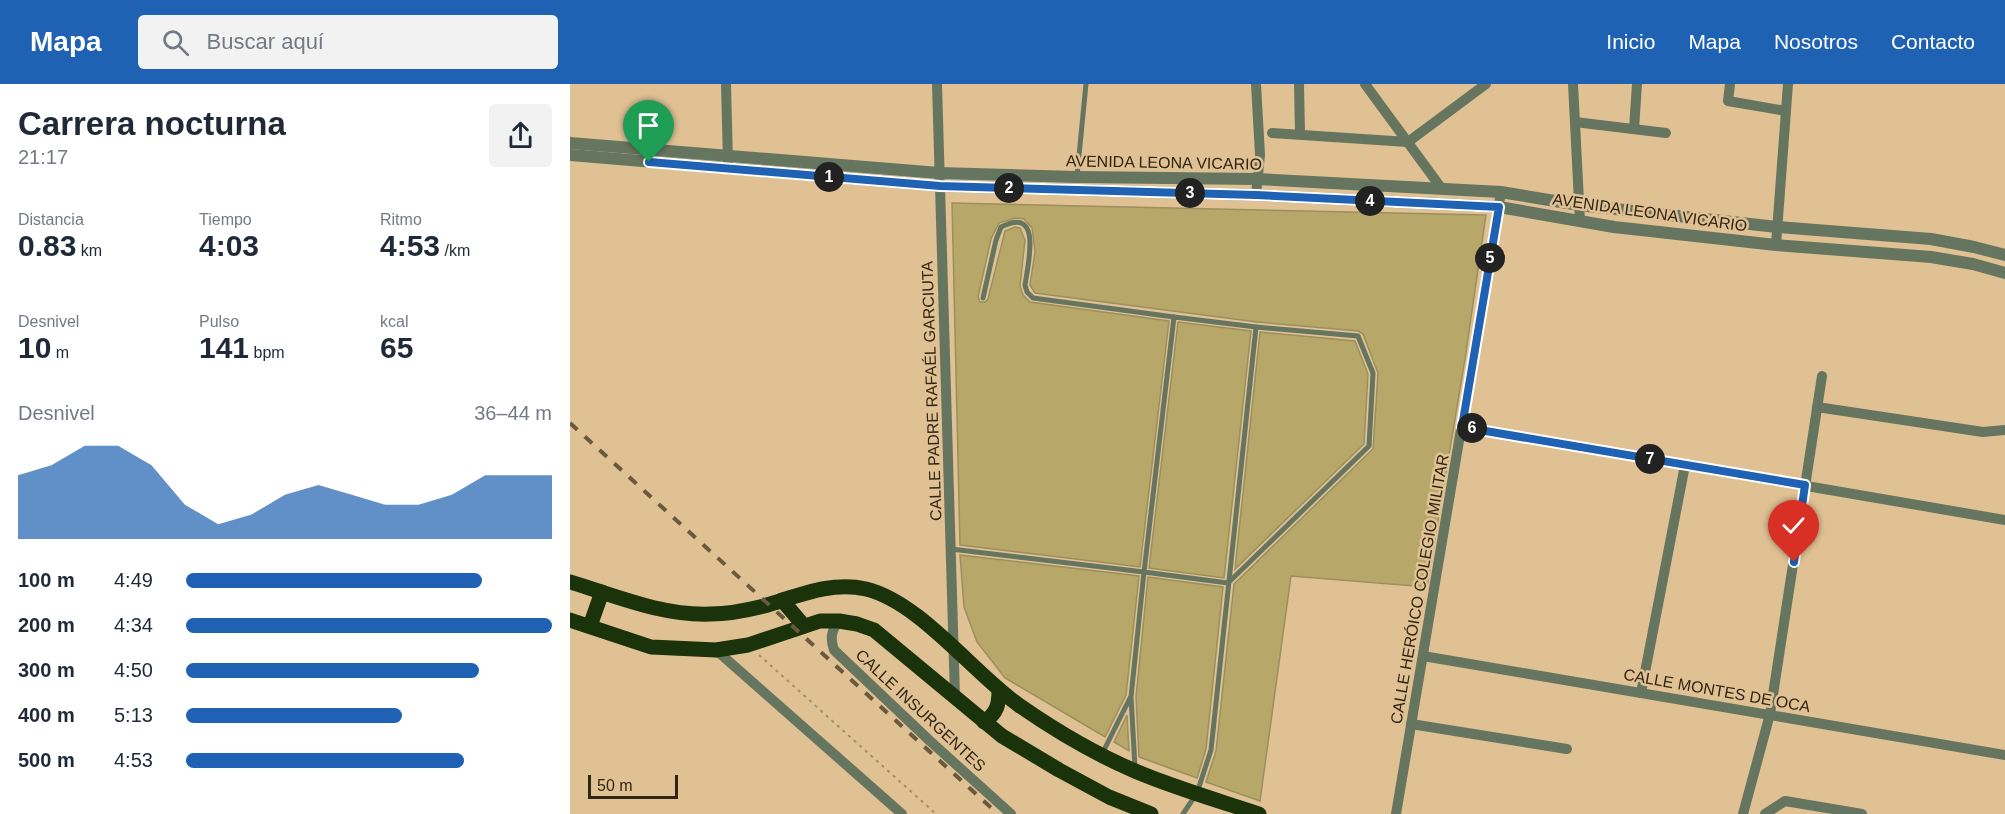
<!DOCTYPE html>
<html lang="es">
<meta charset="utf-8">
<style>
body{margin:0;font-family:Arial,sans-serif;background:#f2f2f3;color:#1f2937;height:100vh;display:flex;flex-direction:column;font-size:22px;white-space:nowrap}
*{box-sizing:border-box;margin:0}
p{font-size:20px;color:#747a83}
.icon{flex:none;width:33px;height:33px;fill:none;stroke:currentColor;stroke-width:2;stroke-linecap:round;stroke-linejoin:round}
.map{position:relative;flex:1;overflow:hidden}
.panel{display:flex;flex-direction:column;background:#fff;width:570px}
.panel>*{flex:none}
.scale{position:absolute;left:18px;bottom:15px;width:90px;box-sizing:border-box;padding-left:6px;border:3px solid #312513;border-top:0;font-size:16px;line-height:21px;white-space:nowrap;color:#312513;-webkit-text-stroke:4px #e0c194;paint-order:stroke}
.pin{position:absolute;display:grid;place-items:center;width:51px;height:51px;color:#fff;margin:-62px -26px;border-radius:50% 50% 50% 0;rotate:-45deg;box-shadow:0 0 6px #0007}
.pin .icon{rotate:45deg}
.km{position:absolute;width:30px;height:30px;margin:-15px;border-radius:50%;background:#222;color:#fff;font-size:16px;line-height:30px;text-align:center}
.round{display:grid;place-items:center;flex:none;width:63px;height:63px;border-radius:6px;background:#f2f2f3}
.summary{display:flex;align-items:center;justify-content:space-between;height:102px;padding:0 18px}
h1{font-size:33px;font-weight:700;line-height:45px}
.stats{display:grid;grid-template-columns:repeat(3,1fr);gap:9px;height:102px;padding:6px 18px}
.stats div{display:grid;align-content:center}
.stats b{font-size:30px;font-weight:700}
.stats small{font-size:16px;font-weight:400}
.stats p{font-size:16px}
.chart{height:168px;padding:12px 18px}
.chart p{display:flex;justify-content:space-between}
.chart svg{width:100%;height:108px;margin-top:6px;fill:#1f62b3;opacity:.7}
ul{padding:0 18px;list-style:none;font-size:20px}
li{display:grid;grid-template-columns:96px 72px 1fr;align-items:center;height:45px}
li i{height:15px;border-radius:8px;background:#1f62b3}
header{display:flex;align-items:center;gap:36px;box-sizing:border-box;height:84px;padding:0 30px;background:#1f62b3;color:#fff}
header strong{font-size:28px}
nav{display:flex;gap:33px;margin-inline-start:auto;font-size:21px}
.search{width:420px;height:54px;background:#f2f2f3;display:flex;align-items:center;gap:15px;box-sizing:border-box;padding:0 21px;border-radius:6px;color:#747a83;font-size:22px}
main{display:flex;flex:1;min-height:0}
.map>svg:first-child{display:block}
.building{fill:#b7a768;stroke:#9b8f5e;stroke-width:1.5}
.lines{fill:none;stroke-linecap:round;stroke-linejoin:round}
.path{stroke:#a58d69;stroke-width:2;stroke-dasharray:3 4.5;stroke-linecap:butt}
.service{stroke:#66755f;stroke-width:5}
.minor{stroke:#66755f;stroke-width:10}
.tertiary{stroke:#66755f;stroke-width:12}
.primary{stroke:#1a330a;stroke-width:15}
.rail{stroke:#6b593e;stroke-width:4;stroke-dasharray:10 10;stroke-linecap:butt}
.route-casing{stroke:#fff;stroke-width:12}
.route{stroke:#1f62b3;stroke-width:8}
.labels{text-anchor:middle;stroke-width:5;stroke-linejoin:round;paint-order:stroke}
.street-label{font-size:16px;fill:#312513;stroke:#e0c194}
</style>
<header>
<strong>Mapa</strong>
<div class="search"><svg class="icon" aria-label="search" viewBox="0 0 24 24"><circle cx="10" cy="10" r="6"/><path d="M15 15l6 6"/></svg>Buscar aquí</div>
<nav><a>Inicio</a><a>Mapa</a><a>Nosotros</a><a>Contacto</a></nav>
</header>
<main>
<section class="panel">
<div class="summary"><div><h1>Carrera nocturna</h1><p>21:17</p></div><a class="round"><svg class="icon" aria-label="share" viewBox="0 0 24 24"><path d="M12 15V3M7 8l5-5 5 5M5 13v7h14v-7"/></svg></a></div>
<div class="stats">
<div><p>Distancia</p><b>0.83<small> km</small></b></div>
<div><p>Tiempo</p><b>4:03</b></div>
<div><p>Ritmo</p><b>4:53<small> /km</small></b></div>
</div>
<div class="stats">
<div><p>Desnivel</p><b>10<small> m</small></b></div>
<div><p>Pulso</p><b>141<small> bpm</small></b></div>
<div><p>kcal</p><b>65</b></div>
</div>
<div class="chart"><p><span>Desnivel</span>36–44 m</p>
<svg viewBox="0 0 160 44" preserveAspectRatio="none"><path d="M0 44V18L10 14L20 6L30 6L40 14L50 30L60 38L70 34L80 26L90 22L100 26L110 30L120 30L130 26L140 18L150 18L160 18V44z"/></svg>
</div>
<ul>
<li><b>100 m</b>4:49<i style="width:81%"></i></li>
<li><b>200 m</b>4:34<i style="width:100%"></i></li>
<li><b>300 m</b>4:50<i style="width:80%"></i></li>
<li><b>400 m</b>5:13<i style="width:59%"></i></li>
<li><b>500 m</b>4:53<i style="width:76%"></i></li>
</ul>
</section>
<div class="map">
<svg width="1435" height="730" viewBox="0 0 1435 730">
<rect width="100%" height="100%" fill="#e0c194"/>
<g class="building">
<path d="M382,119L916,131L895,275L857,503L721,492L690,717L636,698L646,667L664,500L803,365L808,289L793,250L788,247L687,238L465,209L460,201L465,168L462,144L454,135L445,134L429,139L421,155L408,213L410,218H415L418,215L435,147L445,143L450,144L455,156L450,202L453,211L460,218L599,237L570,483L390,461Z"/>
<path d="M608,238L681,247L654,494L579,484Z"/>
<path d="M690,248L785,257L798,290L794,360L665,485Z"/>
<path d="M390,471L569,492L556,611L535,653L435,594L407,558L394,523Z"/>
<path d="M578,493L653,503L636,665L627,694L569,673L566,613Z"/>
<path d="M557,631L559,667L544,658Z"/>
</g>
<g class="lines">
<path class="path" d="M189,571L366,730"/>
<g class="service">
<path d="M507,92L516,0"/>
<path d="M413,214L426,156L431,143C473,121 458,180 455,201L457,208L463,214L604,233"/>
<path d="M381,465L574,488L561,613L565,683"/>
<path d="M658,499L574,488L604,233L686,243"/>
<path d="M532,670L560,614"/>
<path d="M613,730L627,709L641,666L686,243L788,252L803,289L799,362L658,499"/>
</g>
<g class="minor">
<path d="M156,0L158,78"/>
<path d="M367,0L385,613"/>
<path d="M729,0L730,50"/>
<path d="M795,0L872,105"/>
<path d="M1003,0L1010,137"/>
<path d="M1160,0L1158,17L1216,27"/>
<path d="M1005,38L1096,49"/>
<path d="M1064,45L1067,0"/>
<path d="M702,49L838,58L916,0"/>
<path d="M686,111L690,71L686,0"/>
<path d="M1206,161L1218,0"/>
<path d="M1247,323L1413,348L1435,346"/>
<path d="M892,343L1435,436"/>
<path d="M269,537C261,547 260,554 264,566L360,657L441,730"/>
<path d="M146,566L332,730"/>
<path d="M853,572L1435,671"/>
<path d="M1071,609L1115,381"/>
<path d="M841,640L997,665"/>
<path d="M826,730L931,108"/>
<path d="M1173,730L1200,630L1252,292"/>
<path d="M1195,730L1215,717L1292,730"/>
</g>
<g class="tertiary">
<path d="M0,59L369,89L506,93L687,95L931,108L1009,121L1207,143L1361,155L1404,163L1435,171"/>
<path d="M0,71L370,102L686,111L929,123L1044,143L1206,161L1361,173L1403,180L1435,189"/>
</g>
<g class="primary">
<path d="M0,498C46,512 92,532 141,530C157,530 178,526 194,522C228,512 260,497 296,505C350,518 403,589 450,622C486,647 525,670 565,687C605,704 647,716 689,730"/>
<path d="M212,516L234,542"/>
<path d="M0,536L81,563L146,566L178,561L250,537H269L287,540L304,546L432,652L489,686L539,713L581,730"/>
<path d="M20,542L32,508"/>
<path d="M414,638C427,629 429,621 429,606"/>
</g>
<path class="rail" d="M0,339L428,730"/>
</g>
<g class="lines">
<g class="route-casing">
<path id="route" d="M79,78L370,102L686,111L929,123L892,343L1235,401L1224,478"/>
</g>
<use href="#route" class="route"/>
</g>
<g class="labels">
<g class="street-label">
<text transform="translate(594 78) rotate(1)" y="6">AVENIDA LEONA VICARIO</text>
<text transform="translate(1080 128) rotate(8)" y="6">AVENIDA LEONA VICARIO</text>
<text transform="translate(361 307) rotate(-92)" y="6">CALLE PADRE RAFAÉL GARCIUTA</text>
<text transform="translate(849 505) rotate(-80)" y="6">CALLE HERÓICO COLEGIO MILITAR</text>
<text transform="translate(1147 606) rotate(10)" y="6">CALLE MONTES DE OCA</text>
<text transform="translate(351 626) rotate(43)" y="6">CALLE INSURGENTES</text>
</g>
</g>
</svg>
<div class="scale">50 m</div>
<div class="pin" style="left:79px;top:78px;background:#1e9e55"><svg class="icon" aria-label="arrive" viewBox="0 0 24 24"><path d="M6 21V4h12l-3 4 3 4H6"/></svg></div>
<div class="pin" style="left:1224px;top:478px;background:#d93025"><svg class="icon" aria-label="check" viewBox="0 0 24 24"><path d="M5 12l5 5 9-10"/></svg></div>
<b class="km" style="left:259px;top:93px">1</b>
<b class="km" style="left:439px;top:104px">2</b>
<b class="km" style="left:620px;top:109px">3</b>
<b class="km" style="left:800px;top:117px">4</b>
<b class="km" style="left:920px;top:174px">5</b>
<b class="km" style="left:902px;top:344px">6</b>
<b class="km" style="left:1080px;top:375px">7</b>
</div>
</main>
